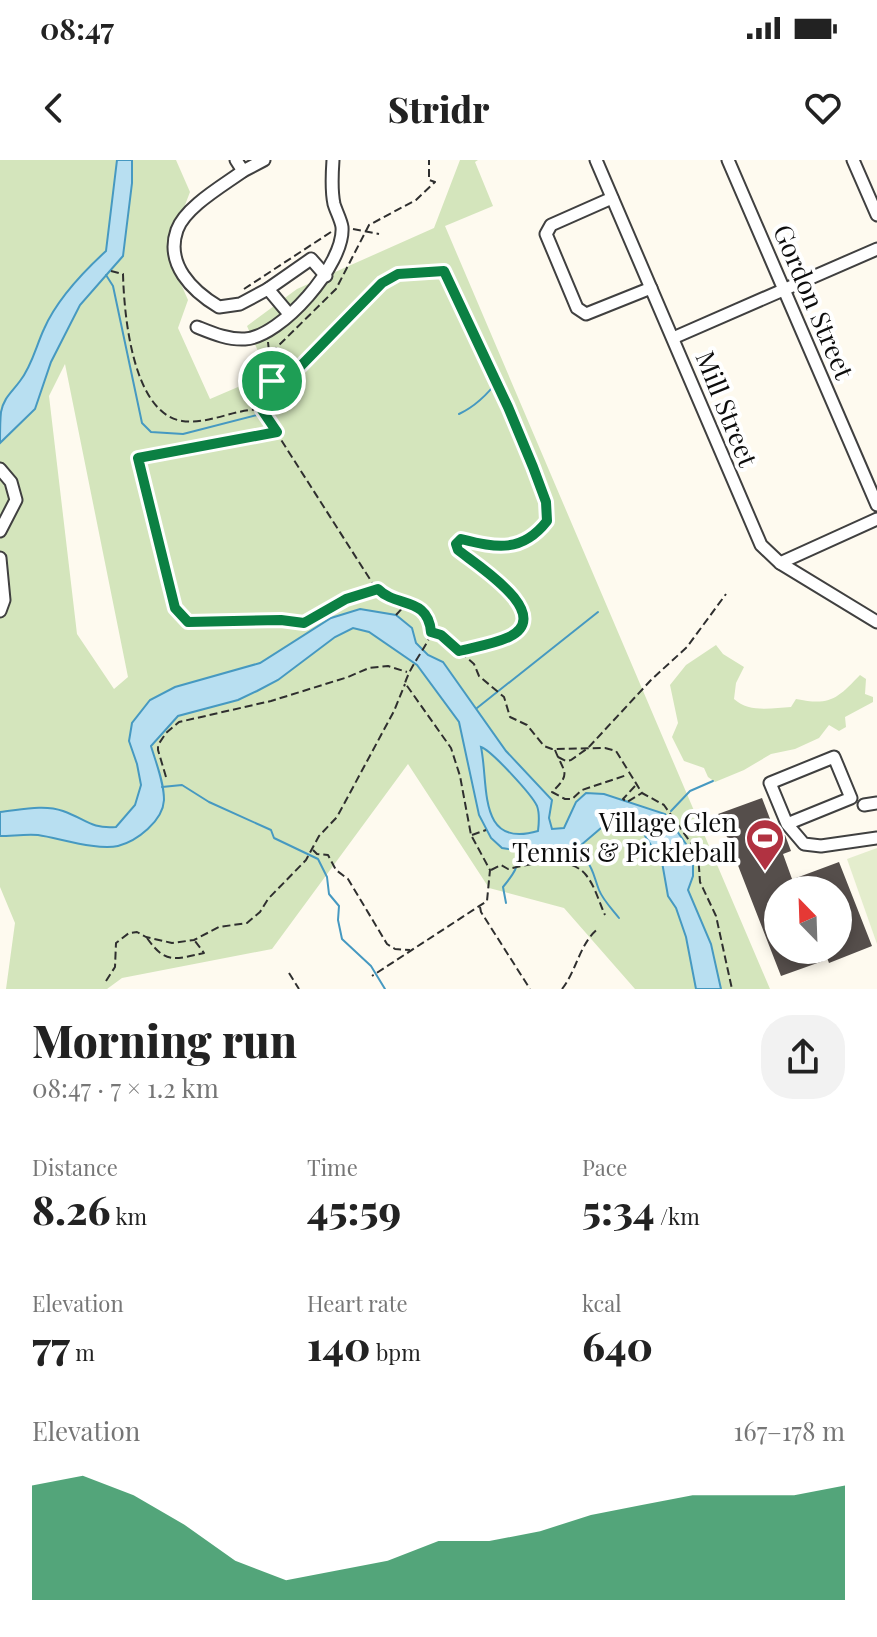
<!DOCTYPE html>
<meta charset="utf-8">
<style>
body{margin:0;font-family:"Playfair Display",serif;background:#f2f2f2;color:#222;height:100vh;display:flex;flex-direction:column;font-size:30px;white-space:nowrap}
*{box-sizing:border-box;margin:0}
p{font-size:26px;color:#767676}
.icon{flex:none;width:44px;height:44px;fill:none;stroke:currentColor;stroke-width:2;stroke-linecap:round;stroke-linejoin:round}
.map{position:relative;height:829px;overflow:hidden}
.panel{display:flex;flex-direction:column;background:#fff;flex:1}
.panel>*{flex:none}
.needle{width:52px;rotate:337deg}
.controls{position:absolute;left:764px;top:716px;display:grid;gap:16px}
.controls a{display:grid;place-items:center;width:88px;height:88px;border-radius:50%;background:#fff;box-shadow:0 4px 12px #0003;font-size:40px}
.pin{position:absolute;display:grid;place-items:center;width:68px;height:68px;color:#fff;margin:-34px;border:4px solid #fff;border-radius:50%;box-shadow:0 2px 8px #0007}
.round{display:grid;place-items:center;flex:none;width:84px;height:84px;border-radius:32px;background:#f2f2f2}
.overview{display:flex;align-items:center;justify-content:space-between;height:136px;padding:0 32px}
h1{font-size:44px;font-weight:800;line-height:60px}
.figures{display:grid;grid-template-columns:repeat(3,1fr);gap:12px;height:136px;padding:8px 32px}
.figures div{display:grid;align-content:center}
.figures b{font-size:40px;font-weight:800}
.figures small{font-size:22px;font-weight:400}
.figures p{font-size:22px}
.chart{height:224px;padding:16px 32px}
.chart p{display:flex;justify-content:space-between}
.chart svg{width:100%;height:144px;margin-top:8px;fill:#0b8043;opacity:.7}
.status{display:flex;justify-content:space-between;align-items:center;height:56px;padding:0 40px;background:#fff;direction:ltr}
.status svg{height:22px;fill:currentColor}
header{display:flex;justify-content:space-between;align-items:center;height:104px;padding:0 32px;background:#fff;font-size:36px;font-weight:800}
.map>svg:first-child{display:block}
.green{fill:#d4e5bc;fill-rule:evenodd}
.pitch{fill:#e4edcd}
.water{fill:#b8dff1;stroke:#4699c1;stroke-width:2;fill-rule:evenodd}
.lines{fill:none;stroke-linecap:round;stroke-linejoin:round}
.stream{stroke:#4699c1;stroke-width:2}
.building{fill:#554e4b}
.minor-casing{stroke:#404040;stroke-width:15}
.path{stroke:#2f2f2f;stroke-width:2;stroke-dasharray:8 4;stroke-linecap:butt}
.minor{stroke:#fff;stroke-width:11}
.route-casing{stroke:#fff;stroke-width:16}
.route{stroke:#0b8043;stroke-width:10}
.labels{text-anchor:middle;stroke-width:8;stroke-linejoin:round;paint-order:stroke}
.street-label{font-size:26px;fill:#0d0d0d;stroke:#fff}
.poi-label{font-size:26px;fill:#0d0d0d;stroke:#fff;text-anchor:end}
</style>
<div class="status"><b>08:47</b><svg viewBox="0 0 49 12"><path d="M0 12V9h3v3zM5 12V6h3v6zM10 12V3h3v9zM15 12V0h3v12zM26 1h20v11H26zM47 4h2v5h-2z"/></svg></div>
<header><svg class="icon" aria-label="back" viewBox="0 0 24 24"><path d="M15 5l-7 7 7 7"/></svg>Stridr<svg class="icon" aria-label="heart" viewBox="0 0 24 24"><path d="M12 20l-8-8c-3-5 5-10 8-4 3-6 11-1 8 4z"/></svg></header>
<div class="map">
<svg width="877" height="829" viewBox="0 0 877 829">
<rect width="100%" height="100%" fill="#fefaef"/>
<g class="green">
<path d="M0,0H176L190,32L167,92L188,140L178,168L210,239L268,214L247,166L297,129L434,68L460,0H478L475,2L493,46L445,66L770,829H635L564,748L489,728L408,604L272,789L122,818L107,829H6L15,763L0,727ZM65,204L128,517L114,529L77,474L49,236Z"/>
<path d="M716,485L723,494L744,507L736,523L734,539C749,553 772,548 791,547L796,539C830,546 837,539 860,515L866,519L865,534L873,537V542L845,557L846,567L839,571L829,565L819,578L795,589L771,594L744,610L715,622L708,617L704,608L684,601L672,577L678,563L670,525L686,505Z"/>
</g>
<path class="pitch" d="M877,688V784L847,699Z"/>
<g class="water">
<path d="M117,0H132V23L123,96L80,145L51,202L35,249L0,283C0,273 0,261 1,252C4,237 12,232 20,221C32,206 36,186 44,169C57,139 82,113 106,91Z"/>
<path d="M360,449L396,455L412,468L416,483L428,495L443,502L506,591L552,640L549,658L552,669L564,668L576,642L586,633L604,634L665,654L693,694V716L688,730L711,784L721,829H696L686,777L676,748L668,736L662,702L638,665L614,657L580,686L562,695L538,694L502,688L491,678L479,655L459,562L417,505L369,472L353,468L335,477L278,520L257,531L238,540L178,556L151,586C156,603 164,622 164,640C163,661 137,681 118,686C98,691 59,678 38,675C25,674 12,676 0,676V652C20,650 44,644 63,651C86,659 90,669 116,667L135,645L141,625L137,604L129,581L132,563L150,540L175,527L260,503L331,458ZM481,587C492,591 532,635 537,646C540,654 539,663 538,671C477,689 489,625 481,587Z"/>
</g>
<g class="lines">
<g class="stream">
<path d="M106,115L113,126L142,263L151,272L183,274L257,255"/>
<path d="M459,254C476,246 488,234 499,219"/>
<path d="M477,548L598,452"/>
<path d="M162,627L182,625L209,642L271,670L274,678L318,699L327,717L329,734L339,746L338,760L342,779L371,806L385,829"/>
<path d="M671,651L690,631L713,621"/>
<path d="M569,691C593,700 591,709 599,730C603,740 612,749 619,758"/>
<path d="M506,743L503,727C512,716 521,705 518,690"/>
</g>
</g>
<g class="building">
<path d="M762,638L777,677L785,675L791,691L783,694L796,730H778V790H819L823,801L781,816L718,654Z"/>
<path d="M839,702L872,786L829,803L824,790H838V730H801L796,718Z"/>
</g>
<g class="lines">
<g class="minor-casing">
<g id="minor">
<path d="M236,0L243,11L264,0"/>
<path d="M596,0L761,385L780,403L877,462"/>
<path d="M728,0L877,345"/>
<path d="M853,0L877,55"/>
<path d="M243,11C224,25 185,47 177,70C165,104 192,131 219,147L240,144L268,129L289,154"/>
<path d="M612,38L551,65L546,74L577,148L586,154L651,128"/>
<path d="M268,129L311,99L326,116"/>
<path d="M197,167C212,173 228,180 245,179C281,177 345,104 342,67C341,60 336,51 334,44C331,30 332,14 333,0"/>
<path d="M673,178L877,89"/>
<path d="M0,309L11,322L16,340L0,371"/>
<path d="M0,398L4,440L0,451"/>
<path d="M780,403L877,359"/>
<path d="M864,645L877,643"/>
<path d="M787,664L851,638L834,597L770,623L787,664L804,684L821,686L877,678"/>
</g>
</g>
<g class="path">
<path d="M353,69L379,74"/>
<path d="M111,111L123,114C124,153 132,253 182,261C210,265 238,247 262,250L271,236L382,123L398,114L452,110"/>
<path d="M444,111C470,167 498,222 521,279C532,306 546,332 547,361C522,393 497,388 461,379L456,384L458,390L513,432L523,453L522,464L508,478L459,491"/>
<path d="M244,129L331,72"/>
<path d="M268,182L272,221L260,241L262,250L373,424C377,428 381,434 387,436C402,444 436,447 431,473C427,487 411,504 405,523L451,588L460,616L471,675L490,710L487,741L372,816"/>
<path d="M271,193L336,129L369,65L416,40L435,22L429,20V0"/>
<path d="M273,221H286"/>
<path d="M274,272L138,298L175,448L188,462L281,460L304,463L346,439L377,429"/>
<path d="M396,455L407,443"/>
<path d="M431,472L441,475L474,504L479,516L504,537L510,557L527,565L544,586L552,589L605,588L616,591L642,633L664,645L698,693L700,722L716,756L732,829"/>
<path d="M555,590C564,613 572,613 552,632L565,639H572L582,630L627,615"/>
<path d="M558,597L566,601L571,600L588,588L651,520L687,487L726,434"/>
<path d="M166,617L158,590V585L166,573L179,562L271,541L348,517L369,508L388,506L407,512"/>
<path d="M635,626L623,639L627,642L642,633"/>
<path d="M472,675L486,670"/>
<path d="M313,690L317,694L328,695L336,710L348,719L387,784L395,789L410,790"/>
<path d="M491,710L501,705L508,709C531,704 569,694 586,715C595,726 599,742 605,755"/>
<path d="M480,747L481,752L530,829"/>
<path d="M147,778C166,805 175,799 204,793L195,781"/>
<path d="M289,813L299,829"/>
<path d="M106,821L115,807L116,783L129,773L137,772L146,777L172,783L194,780L219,767L247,763L260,752L268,739L306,700L319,676L337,657L394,551L405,524"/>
<path d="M562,829C577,810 580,782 599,768"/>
</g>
<use href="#minor" class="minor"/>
</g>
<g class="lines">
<g class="route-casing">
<path id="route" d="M444,111L508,247L533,307L546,342L547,361C522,393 497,388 461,379L456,384L458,390C475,404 556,454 509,477C494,484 475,487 459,491L441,475L431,472C428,436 396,448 378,429L346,439L304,463L281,460L188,462L175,448L138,298L277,272L262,250L260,241L272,221H286L382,123L398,114Z"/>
</g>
<use href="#route" class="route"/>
</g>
<defs>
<g id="stadium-pin" transform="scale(2)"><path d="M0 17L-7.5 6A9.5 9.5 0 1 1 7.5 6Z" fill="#b13241" stroke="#fff"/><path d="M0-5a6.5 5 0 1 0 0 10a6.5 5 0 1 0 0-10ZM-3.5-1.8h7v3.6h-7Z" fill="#fff"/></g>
</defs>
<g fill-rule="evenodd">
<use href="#stadium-pin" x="765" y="678"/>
</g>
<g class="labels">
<g class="street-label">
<text transform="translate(813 142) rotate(67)" y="9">Gordon Street</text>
<text transform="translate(726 249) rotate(68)" y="9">Mill Street</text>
</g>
<g class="poi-label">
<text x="737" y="672">Village Glen<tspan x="737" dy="30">Tennis &amp; Pickleball</tspan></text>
</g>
</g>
</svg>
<div class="controls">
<a><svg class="needle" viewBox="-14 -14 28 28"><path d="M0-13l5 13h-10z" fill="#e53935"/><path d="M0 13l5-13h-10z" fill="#767676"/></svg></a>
</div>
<div class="pin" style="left:272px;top:221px;background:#1e9e55"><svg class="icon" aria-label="arrive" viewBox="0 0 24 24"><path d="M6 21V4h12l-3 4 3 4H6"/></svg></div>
</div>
<section class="panel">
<div class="overview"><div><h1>Morning run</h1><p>08:47 · 7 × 1.2 km</p></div><a class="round"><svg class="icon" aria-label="share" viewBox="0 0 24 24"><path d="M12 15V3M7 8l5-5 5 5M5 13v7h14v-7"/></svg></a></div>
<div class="figures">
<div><p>Distance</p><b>8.26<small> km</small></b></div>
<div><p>Time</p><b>45:59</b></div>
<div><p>Pace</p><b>5:34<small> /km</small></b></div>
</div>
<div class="figures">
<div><p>Elevation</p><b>77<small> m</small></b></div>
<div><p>Heart rate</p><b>140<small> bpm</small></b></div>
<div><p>kcal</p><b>640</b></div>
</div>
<div class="chart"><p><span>Elevation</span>167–178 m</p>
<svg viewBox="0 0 160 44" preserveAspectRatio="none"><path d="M0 44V9L10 6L20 12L30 21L40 32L50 38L60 35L70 32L80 26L90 26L100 23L110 18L120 15L130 12L140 12L150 12L160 9V44z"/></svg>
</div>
</section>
